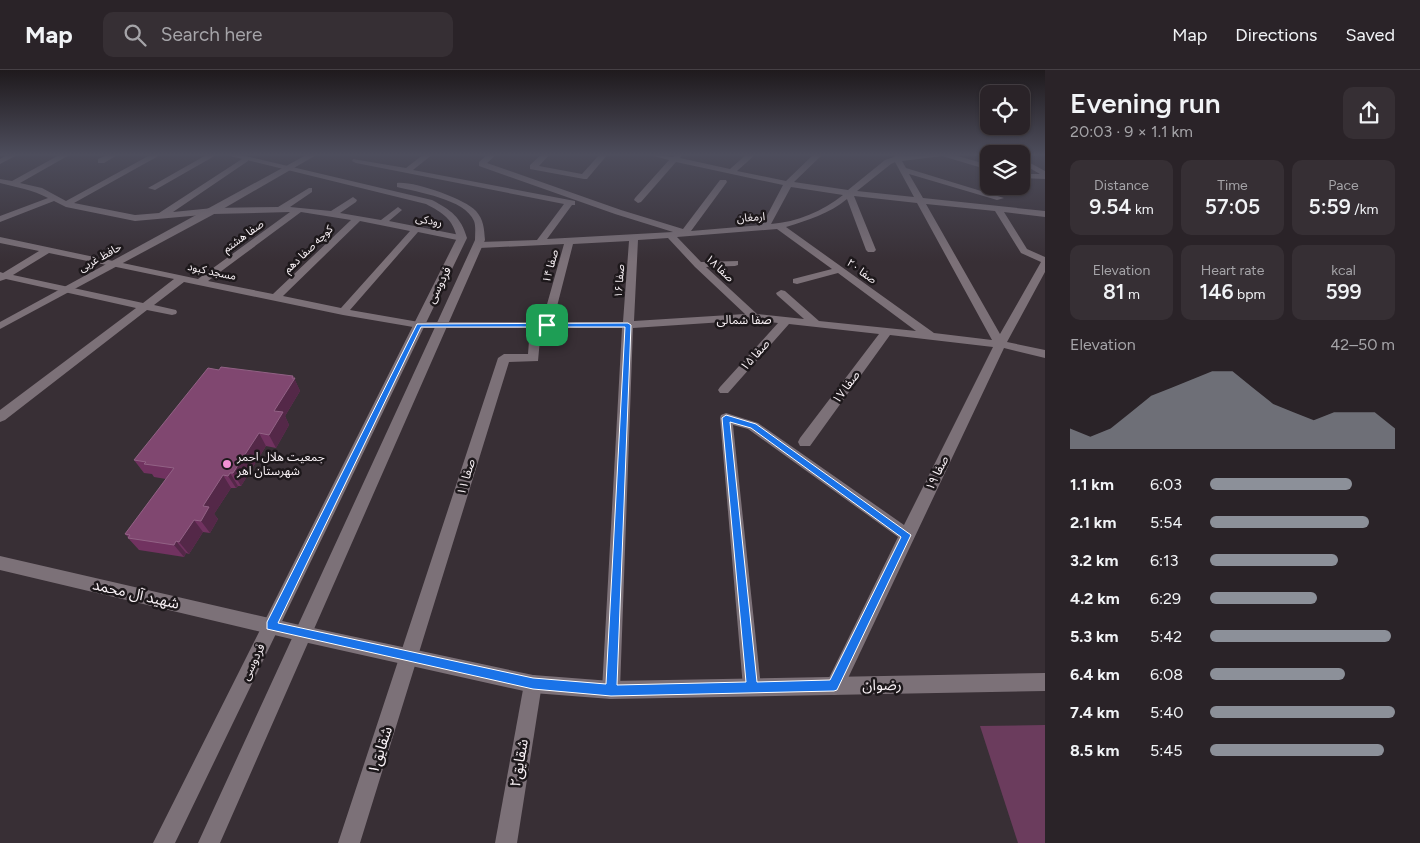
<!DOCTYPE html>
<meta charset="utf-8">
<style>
body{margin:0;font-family:Figtree,"Noto Sans Arabic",sans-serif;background:#362f34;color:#f1f3f6;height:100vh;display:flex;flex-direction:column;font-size:19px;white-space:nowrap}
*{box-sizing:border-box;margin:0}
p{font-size:16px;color:#a5a4a8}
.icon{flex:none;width:28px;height:28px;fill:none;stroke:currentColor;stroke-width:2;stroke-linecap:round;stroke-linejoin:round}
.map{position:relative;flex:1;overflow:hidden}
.sheet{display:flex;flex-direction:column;background:#2a2328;width:375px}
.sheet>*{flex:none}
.tools{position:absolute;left:980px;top:15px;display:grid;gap:10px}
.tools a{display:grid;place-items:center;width:50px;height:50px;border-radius:10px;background:#2a2328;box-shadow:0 1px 4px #0004,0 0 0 1px #464045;font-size:25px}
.pin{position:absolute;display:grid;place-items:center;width:42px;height:42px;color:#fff;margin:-21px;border-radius:10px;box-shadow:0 2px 8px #0006}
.round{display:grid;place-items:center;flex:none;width:52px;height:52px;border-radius:10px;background:#362f34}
.summary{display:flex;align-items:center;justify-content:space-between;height:85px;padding:0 25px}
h1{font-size:28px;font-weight:600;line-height:38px}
.stats{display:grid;grid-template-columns:repeat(3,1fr);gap:8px;height:85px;padding:5px 25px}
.stats div{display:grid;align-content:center;border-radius:10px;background:#362f34;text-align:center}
.stats b{font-size:21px;font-weight:600}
.stats small{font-size:14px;font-weight:400}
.stats p{font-size:14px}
.chart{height:140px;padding:10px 25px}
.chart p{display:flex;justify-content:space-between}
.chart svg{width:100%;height:90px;margin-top:5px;fill:#8c9099;opacity:.7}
ul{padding:0 25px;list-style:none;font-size:16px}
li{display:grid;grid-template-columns:80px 60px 1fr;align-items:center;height:38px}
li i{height:12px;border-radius:6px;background:#8c9099}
header{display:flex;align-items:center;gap:30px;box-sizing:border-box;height:70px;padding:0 25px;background:#2a2328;border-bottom:1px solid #464045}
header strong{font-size:24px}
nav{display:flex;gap:28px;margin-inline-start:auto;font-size:18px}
.search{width:350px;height:45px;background:#362f34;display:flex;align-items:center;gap:12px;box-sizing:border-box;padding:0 18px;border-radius:10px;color:#a5a4a8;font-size:19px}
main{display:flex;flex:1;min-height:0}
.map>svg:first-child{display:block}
.green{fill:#6b3c5d}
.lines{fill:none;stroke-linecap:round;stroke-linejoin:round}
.minor{fill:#7c7178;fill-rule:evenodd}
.tertiary{fill:#7c7178;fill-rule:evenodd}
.secondary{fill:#7c7178;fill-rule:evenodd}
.wall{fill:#713260}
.shaded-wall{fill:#542848}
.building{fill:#804770;stroke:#926285}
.route{fill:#1a73e8;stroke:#fff;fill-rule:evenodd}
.poi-dot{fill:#f391d5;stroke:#1d181b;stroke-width:2}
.labels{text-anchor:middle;stroke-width:5;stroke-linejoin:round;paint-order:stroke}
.far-street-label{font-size:11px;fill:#f8f1f5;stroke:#1d181b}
.street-label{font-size:12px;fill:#f8f1f5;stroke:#1d181b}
.poi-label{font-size:12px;fill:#f8f1f5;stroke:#1d181b;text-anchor:start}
.near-street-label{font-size:15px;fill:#f8f1f5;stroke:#1d181b}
</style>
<header>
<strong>Map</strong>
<div class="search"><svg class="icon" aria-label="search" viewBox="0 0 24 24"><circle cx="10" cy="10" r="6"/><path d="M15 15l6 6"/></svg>Search here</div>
<nav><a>Map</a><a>Directions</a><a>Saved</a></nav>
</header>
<main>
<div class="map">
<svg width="1045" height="773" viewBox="0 0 1045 773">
<rect width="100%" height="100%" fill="#382f35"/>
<path class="green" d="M1045,655V773H1018L980,656Z"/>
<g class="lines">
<g class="minor">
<path d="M9,84H19L0,94V89Z"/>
<path d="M61,84H71L20,113L42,118L66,131L152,84H162L74,133L135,145L159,143L245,87H248V91L173,142L213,138L278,137L309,118H312V122L290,137L331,141L353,127L357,130L356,132L340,143L381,150L398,137L402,140L389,151L465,166V170L462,171L418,162L350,240L419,252H542L564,174L479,178L474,175L479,172L537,170L564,134L356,93L352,91L353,89L406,98L424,84H433L413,100L575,131V135H572L547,169L673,162L615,144L479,96V92L488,84H497L487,93L621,140L683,159L720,110H726L727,112L691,161L762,155L783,115L676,92L641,132L638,133L634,130L635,128L669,90L646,84L673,87L676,84H683L680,88L730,99L747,84H756L737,101L786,111L814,84H823L794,112L848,120L885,90L894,87L897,84H905L903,86L951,84L989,95V100L942,86L902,91L906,98L1004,128L997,130L909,104L923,128L1045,141V147L1004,142L1027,179L1045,187V202L1007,272L1045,280V288L1004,278L841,623L834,625L827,623L825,616L898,467L748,359L733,355L761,617L759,624L752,626L745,624L743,617L720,348L721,345L726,343L758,353L904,455L993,277L890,265L810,376H800L798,372L800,368L879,264L789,254L728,323H720L718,320L720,317L778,253L754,250L633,258L620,620L618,627L611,629L604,627L602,620L622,258H541L538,291L509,292L360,773H338L498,288L504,284H528L530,258H419L343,245L184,212L154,235L176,240L177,242L176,244L172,245L147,240L5,350L0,352V340L136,238L6,209L0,211V202L3,203L39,181L0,173V167L198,209L290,142L213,144L135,151L66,137L54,131L0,152V146L48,128C33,120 16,117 0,113V109L12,111ZM895,92L914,127L857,121L891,94ZM791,117L843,125C823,141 797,152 771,154ZM854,126L917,133L992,270L934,263L786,157C808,150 829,144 847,129L866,180L868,182H874L876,180ZM926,134L995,141L1021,183L1041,192L1000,264ZM301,142L351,150L273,224L208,211ZM360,151L410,161L341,238L283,226ZM777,159L832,199L793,209V213L797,214L838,203L916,261L819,251L785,221L781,220L776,223L777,225L804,249L757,244L706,197L735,196L738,195V191L701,192L677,167ZM668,168L695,197L745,244L634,251L638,170ZM629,171L623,252H553L573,174ZM49,183L174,209L143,233L13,205Z"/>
<path d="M109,84H119L104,93H98V89Z"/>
<path d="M208,84H218L155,120L148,118Z"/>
<path d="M542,84H550L539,96L582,104L600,84H608L587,109H584L530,99V95Z"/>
<path d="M1021,88L1045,101V109L1021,108V104H1040L1021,93Z"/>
<path d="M533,605L540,607L542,614L517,773H495L524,614L526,607Z"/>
</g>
<g class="tertiary">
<path d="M308,84H318L216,143L0,259V252Z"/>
<path d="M0,486L304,556L533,605L611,611L1045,603V621L611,629L533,623L304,572L0,500Z"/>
</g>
<g class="secondary">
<path d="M222,84H237L432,130C451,140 461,147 467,168L175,773H153L457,168C453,149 443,143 426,134Z"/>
<path d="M397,113C414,111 465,129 476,141C484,150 484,159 485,170L220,773H198L475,170C475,164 476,156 474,151C465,129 417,122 397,117Z"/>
</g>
</g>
<path class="wall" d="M293,306L300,321L285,346L289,355L276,378L266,376L241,416H238L236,418H231L214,444L218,449L210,463L203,462L189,484L186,483L184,487L139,480L128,468V467L125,464L166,409L154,407L152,404L144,403L134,390Z"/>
<g class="shaded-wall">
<path d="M293,306L300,321L285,346L289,355L276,378L269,365L274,341Z"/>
<path d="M259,363L266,376L241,416L233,403Z"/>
<path d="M230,403L238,416L236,418L228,406Z"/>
<path d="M223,405L231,418L214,444L218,449L210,463L201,451L203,436Z"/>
<path d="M194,450L203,462L189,484L179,472Z"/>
<path d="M176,471L186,483L184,487L174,475Z"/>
</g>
<path class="building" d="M221,297L293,306L292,308H295L274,341L283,342L269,365L259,363L233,403H230L228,406L223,405L203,436L209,437L201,451L194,450L179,472L176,471L174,475L128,468L130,465L125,464L174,398L144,394L146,392L134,390L208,298L219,300Z"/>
<linearGradient id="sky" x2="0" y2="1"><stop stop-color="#1f1a1d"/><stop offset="0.44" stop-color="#4d4d5c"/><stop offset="1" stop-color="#4d4d5c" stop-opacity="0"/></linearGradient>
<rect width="1045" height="192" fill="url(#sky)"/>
<path class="route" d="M628,253L631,255L617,615L746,612L722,348L726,345L756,354L911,465L837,620L834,621L611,626L533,619L267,559V552L417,254ZM421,257H625L606,614L533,608L278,553ZM730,352L751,358L901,467L830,610L757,612Z"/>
<circle class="poi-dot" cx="227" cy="394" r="5"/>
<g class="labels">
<g class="far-street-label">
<text transform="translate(751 147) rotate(-4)" y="4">ارمغان</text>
<text transform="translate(429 150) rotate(11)" y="4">رودکی</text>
<text transform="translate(243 166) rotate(-36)" y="4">صفا هشتم</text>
<text transform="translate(308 179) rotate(-44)" y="4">کوچه صفا دهم</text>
<text transform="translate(100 187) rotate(-29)" y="4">حافظ غربی</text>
<text transform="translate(550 196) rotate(-75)" y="4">صفا ۱۴</text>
<text transform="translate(720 198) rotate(43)" y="4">صفا ۱۸</text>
<text transform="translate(212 201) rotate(12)" y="4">مسجد کبود</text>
<text transform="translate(862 201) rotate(36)" y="4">صفا ۲۰</text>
<text transform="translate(619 211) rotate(-86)" y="4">صفا ۱۶</text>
</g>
<g class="street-label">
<text transform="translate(439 215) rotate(-63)" y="4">فردوسی</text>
<text x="744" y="254">صفا شمالی</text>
<text transform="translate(755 285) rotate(-48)" y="4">صفا ۱۵</text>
<text transform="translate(846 317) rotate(-53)" y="4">صفا ۱۷</text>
<text transform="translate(937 403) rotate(-64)" y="4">صفا ۱۹</text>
<text transform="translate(466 407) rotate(-73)" y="4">صفا ۱۱</text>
<text transform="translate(253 592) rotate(-64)" y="4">فردوسی</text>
</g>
<g class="poi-label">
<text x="237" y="391">جمعیت هلال احمر<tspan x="237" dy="14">شهرستان اهر</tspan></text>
</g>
<g class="near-street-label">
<text transform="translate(136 524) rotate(13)" y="5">شهید آل محمد</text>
<text transform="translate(882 615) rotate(-1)" y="5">رضوان</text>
<text transform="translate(380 680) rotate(-72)" y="5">شقایق۱</text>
<text transform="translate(519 693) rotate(-80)" y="5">شقایق۲</text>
</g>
</g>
</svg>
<div class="tools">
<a><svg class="icon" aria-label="locate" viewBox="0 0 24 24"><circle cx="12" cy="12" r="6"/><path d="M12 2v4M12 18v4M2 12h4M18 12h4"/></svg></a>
<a><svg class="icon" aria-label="layers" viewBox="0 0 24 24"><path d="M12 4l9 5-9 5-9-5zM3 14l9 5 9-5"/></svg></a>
</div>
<div class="pin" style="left:547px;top:255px;background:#1e9e55"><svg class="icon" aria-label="arrive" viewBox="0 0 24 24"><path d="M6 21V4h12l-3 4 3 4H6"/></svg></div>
</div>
<section class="sheet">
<div class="summary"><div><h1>Evening run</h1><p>20:03 · 9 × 1.1 km</p></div><a class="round"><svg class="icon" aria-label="share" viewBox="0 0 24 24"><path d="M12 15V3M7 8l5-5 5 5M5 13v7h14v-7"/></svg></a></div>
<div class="stats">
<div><p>Distance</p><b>9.54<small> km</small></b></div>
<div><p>Time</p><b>57:05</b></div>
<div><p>Pace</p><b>5:59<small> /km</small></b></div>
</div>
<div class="stats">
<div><p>Elevation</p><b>81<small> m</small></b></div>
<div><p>Heart rate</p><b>146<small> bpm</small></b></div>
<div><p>kcal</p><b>599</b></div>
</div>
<div class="chart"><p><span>Elevation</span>42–50 m</p>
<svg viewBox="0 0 160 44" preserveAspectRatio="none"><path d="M0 44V34L10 38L20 34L30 26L40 18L50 14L60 10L70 6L80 6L90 14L100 22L110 26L120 30L130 26L140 26L150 26L160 34V44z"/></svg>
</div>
<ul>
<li><b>1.1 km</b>6:03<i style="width:77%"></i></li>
<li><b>2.1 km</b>5:54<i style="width:86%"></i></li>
<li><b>3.2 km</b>6:13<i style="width:69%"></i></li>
<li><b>4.2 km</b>6:29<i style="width:58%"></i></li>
<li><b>5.3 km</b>5:42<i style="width:98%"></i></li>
<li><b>6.4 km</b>6:08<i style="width:73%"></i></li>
<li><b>7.4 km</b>5:40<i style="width:100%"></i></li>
<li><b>8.5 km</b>5:45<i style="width:94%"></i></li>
</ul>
</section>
</main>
